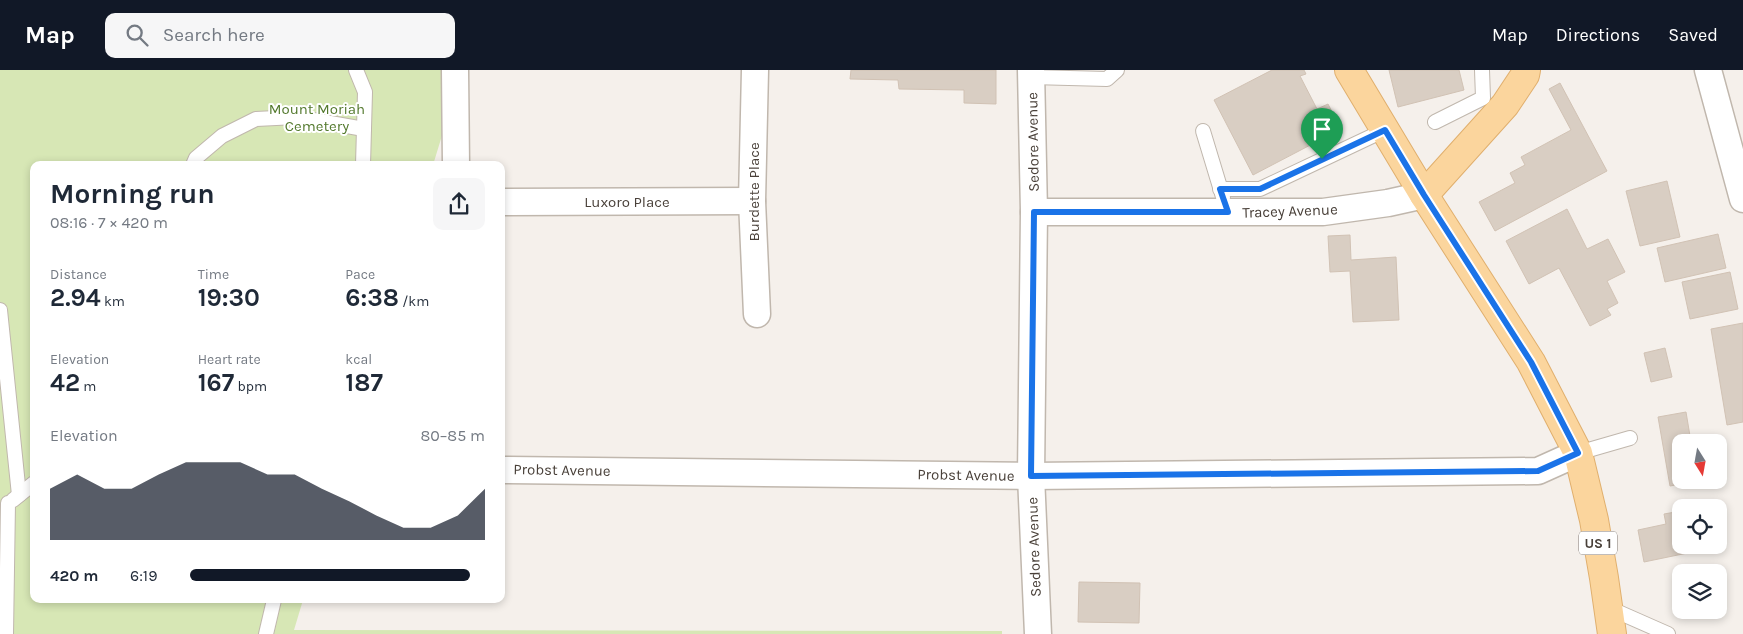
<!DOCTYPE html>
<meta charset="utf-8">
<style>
body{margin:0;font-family:Karla,sans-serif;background:#f6f6f7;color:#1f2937;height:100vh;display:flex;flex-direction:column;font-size:19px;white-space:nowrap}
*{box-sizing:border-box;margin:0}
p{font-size:16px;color:#747a83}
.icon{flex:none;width:28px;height:28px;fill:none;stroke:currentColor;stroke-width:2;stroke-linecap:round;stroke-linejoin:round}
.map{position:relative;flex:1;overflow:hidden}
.drawer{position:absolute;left:30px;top:91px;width:475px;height:442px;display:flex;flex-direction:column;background:#fff;border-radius:10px;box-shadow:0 2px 8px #0003}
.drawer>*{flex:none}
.needle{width:32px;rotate:169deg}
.fabs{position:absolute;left:1672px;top:364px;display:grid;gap:10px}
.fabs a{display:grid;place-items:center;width:55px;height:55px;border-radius:10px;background:#fff;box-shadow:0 2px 8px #0003;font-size:25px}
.pin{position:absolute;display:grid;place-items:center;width:42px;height:42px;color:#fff;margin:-51px -21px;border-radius:50% 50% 50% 0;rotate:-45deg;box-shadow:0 0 5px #0007}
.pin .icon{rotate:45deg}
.round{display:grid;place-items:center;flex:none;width:52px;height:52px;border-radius:10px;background:#f6f6f7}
.summary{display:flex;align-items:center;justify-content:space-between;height:85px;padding:0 20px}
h1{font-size:28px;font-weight:700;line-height:38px}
.stats{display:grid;grid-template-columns:repeat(3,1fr);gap:8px;height:85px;padding:5px 20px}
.stats div{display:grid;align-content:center}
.stats b{font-size:25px;font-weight:700}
.stats small{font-size:14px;font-weight:400}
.stats p{font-size:14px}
.chart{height:140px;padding:10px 20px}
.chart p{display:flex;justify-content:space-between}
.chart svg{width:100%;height:90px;margin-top:5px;fill:#111827;opacity:.7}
ul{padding:0 20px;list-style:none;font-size:16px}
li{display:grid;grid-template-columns:80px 60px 1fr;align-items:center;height:38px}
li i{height:12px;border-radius:6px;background:#111827}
header{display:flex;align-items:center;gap:30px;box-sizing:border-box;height:70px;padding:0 25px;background:#111827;color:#fff}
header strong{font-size:24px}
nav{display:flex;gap:28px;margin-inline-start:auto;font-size:18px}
.search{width:350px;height:45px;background:#f6f6f7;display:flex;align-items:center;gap:12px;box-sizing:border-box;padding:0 18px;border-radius:10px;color:#747a83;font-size:19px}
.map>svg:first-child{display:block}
.green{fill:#d7e7b5}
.building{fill:#d9cec3;stroke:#d1c2b4}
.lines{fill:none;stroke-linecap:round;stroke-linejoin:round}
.service-casing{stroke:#c0b7ad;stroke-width:16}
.minor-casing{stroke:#c0b7ad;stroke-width:29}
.primary-casing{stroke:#e0af6d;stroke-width:30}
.service{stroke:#fff;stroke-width:14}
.minor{stroke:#fff;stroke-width:26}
.primary{stroke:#fbd59d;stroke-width:28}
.route-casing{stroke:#fff;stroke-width:10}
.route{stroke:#1a73e8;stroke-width:6}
.labels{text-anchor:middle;stroke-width:4;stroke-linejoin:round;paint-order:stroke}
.shield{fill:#fff;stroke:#807974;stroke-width:1}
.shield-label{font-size:14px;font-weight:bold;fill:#494039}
.park-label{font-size:15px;fill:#53792d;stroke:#fff}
.street-label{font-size:15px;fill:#494039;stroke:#fff}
</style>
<header>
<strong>Map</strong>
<div class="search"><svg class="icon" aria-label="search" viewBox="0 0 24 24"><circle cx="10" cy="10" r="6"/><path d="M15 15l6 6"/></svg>Search here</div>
<nav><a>Map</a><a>Directions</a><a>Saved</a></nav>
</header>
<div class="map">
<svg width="1743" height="564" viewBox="0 0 1743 564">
<rect width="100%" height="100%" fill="#f5f0eb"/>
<path class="green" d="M0,0H445L444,59L433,95H34V530H303L294,560L1002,561V564H0Z"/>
<g class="building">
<path d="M851,0H996V34L964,33V20L899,19L898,10L850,9Z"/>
<path d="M1272,0H1304L1306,4L1300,6L1317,39L1328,34L1341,59L1253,105L1214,30Z"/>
<path d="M1389,0H1459L1464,20L1398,37Z"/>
<path d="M1560,13L1607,101L1495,161L1479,132L1515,113L1510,103L1525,95L1521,87L1571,60L1549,19Z"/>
<path d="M1667,111L1680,167L1640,176L1626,121Z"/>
<path d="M1567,139L1587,179L1608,169L1625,202L1607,211L1618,233L1607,239L1611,245L1590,256L1559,198L1529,214L1506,171Z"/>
<path d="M1718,164L1726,198L1665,212L1657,178Z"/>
<path d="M1350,165L1351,190L1396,187L1399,250L1353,252L1350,201L1330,202L1328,166Z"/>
<path d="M1730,202L1738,239L1690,249L1682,212Z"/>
<path d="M1743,253V352L1727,355L1711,259Z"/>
<path d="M1665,278L1672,307L1651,312L1644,283Z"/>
<path d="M1686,342L1691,372H1681V410H1698V411L1670,416L1658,347Z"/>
<path d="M1716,433L1717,438H1696Z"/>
<path d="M1681,441V475H1719V443L1726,475L1644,492L1638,460L1666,454L1664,444Z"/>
<path d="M1079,512L1140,513L1139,553L1078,552Z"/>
</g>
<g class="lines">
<g class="service-casing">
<g id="service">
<path d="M356,0L365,22L363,95"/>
<path d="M1031,7L1107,9L1117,0"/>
<path d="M1435,52L1483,28L1482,0"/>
<path d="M1203,61L1223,127"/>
<path d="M193,95L196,88L222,66L256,49L296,47L364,59"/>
<path d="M1220,119H1260L1385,60"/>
<path d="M0,240L19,425"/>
<path d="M1578,383L1630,368"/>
<path d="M13,430L34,413"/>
<path d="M1609,538L1668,564"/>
<path d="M6,564L8,433"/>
<path d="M266,564L274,530"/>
</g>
</g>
<g class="minor-casing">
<g id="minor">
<path d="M455,0L456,95"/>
<path d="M755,0L752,131L757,244"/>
<path d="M1031,0L1034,142L1031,406L1038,564"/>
<path d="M1708,0L1743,129"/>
<path d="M501,132L752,131"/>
<path d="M1034,142H1323L1388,133L1424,125"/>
<path d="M501,400L1031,406L1538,401L1578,383"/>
</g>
</g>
<g class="primary-casing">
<g id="primary">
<path d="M1349,0L1424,125L1531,292L1578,383L1594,450L1604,508L1612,564"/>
<path d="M1424,125L1505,35L1525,5L1526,0"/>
</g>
</g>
<use href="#service" class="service"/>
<use href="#minor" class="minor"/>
<use href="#primary" class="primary"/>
</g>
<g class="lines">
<g class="route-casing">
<path id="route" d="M1385,60L1424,125L1531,292L1578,383L1538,401L1031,406L1034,142H1228L1220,119H1260Z"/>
</g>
<use href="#route" class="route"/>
</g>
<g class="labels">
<rect class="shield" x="1579" y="461.5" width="38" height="23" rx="4"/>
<g class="shield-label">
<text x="1598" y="478">US 1</text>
</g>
<g class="park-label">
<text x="317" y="44">Mount Moriah<tspan x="317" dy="17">Cemetery</tspan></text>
</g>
<g class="street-label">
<text transform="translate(1033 72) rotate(-91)" y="5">Sedore Avenue</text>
<text transform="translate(754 122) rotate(-90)" y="5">Burdette Place</text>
<text x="627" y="137">Luxoro Place</text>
<text transform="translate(1290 141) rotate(-2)" y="5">Tracey Avenue</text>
<text transform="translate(562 400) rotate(1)" y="5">Probst Avenue</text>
<text transform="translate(966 405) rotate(1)" y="5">Probst Avenue</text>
<text transform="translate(1034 477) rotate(-92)" y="5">Sedore Avenue</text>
</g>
</g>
</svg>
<div class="fabs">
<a><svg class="needle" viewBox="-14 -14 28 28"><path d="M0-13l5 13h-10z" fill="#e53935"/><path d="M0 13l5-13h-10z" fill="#747a83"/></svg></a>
<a><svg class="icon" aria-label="locate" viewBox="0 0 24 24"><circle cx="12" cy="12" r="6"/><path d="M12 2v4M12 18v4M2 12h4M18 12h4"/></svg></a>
<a><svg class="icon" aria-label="layers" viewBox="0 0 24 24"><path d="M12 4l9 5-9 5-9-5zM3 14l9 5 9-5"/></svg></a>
</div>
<div class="pin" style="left:1322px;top:89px;background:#1e9e55"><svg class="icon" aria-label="arrive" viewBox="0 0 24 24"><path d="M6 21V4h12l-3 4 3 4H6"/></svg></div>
<section class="drawer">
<div class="summary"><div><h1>Morning run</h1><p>08:16 · 7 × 420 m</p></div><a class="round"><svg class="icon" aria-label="share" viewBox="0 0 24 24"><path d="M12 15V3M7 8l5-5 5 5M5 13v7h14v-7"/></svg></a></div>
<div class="stats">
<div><p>Distance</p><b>2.94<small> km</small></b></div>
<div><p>Time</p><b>19:30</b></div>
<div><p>Pace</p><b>6:38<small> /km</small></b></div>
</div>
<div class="stats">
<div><p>Elevation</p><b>42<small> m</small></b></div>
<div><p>Heart rate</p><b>167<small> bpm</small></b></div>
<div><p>kcal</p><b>187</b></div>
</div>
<div class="chart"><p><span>Elevation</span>80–85 m</p>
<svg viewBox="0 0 160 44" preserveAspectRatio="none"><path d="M0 44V19L10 12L20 19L30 19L40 12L50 6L60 6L70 6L80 12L90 12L100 19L110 25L120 32L130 38L140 38L150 32L160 19V44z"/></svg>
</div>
<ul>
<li><b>420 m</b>6:19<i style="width:95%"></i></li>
</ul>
</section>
</div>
